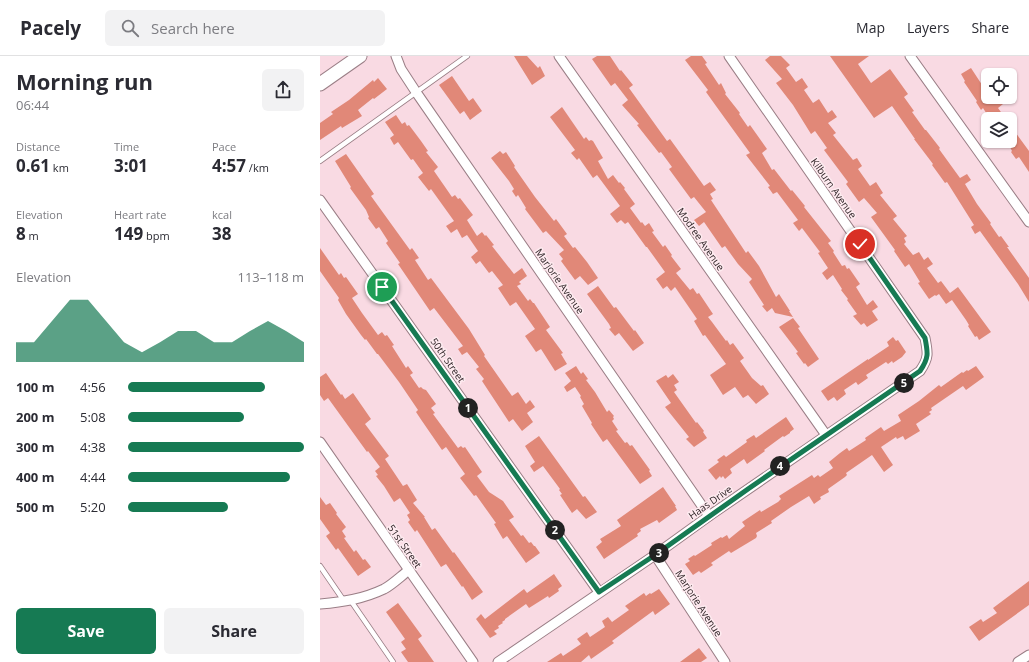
<!DOCTYPE html>
<meta charset="utf-8">
<style>
body{margin:0;font-family:"Open Sans",sans-serif;background:#f2f2f3;color:#2b2b33;height:100vh;display:flex;flex-direction:column;font-size:15px;white-space:nowrap}
*{box-sizing:border-box;margin:0}
p{font-size:13px;color:#7c7c81}
.icon{flex:none;width:22px;height:22px;fill:none;stroke:currentColor;stroke-width:2;stroke-linecap:round;stroke-linejoin:round}
.map{position:relative;flex:1;overflow:hidden}
.sheet{display:flex;flex-direction:column;background:#fff;width:320px}
.sheet>*{flex:none}
.fabs{position:absolute;left:661px;top:12px;display:grid;gap:8px}
.fabs a{display:grid;place-items:center;width:36px;height:36px;border-radius:6px;background:#fff;box-shadow:0 1px 3px #0004;font-size:20px}
.pin{position:absolute;display:grid;place-items:center;width:34px;height:34px;color:#fff;margin:-17px;border:2px solid #fff;border-radius:50%;box-shadow:0 1px 4px #0007}
.km{position:absolute;width:20px;height:20px;margin:-10px;border-radius:50%;background:#222;color:#fff;font-size:11px;line-height:20px;text-align:center}
.round{display:grid;place-items:center;flex:none;width:42px;height:42px;border-radius:6px;background:#f2f2f3}
.overview{display:flex;align-items:center;justify-content:space-between;height:68px;padding:0 16px}
h1{font-size:22px;font-weight:700;line-height:30px}
.figures{display:grid;grid-template-columns:repeat(3,1fr);gap:6px;height:68px;padding:4px 16px}
.figures div{display:grid;align-content:center}
.figures b{font-size:17px;font-weight:700}
.figures small{font-size:11px;font-weight:400}
.figures p{font-size:11px}
.chart{height:112px;padding:8px 16px}
.chart p{display:flex;justify-content:space-between}
.chart svg{width:100%;height:72px;margin-top:4px;fill:#167a53;opacity:.7}
.button{display:flex;gap:8px;margin-top:auto;padding:8px 16px}
.button a{flex:1;height:46px;border-radius:6px;background:#167a53;color:#fff;font-size:16px;font-weight:700;line-height:46px;text-align:center}
.button a+a{background:#f2f2f3;color:#2b2b33}
ul{padding:0 16px;list-style:none;font-size:13px}
li{display:grid;grid-template-columns:64px 48px 1fr;align-items:center;height:30px}
li i{height:10px;border-radius:5px;background:#167a53}
header{display:flex;align-items:center;gap:24px;box-sizing:border-box;height:56px;padding:0 20px;background:#fff;border-bottom:1px solid #e1e1e2}
header strong{font-size:19px}
nav{display:flex;gap:22px;margin-inline-start:auto;font-size:14px}
.search{width:280px;height:36px;background:#f2f2f3;display:flex;align-items:center;gap:10px;box-sizing:border-box;padding:0 14px;border-radius:6px;color:#7c7c81;font-size:15px}
main{display:flex;flex:1;min-height:0}
.map>svg:first-child{display:block}
.building{fill:#e18878}
.lines{fill:none;stroke-linecap:round;stroke-linejoin:round}
.lane-casing{stroke:#9a7e86;stroke-width:6}
.street-casing{stroke:#9a7e86;stroke-width:11}
.secondary-casing{stroke:#9a7e86;stroke-width:15}
.lane{stroke:#fff;stroke-width:4.5}
.street{stroke:#fff;stroke-width:9}
.secondary{stroke:#fff;stroke-width:13}
.route-casing{stroke:#fff;stroke-width:8}
.route{stroke:#167a53;stroke-width:5}
.labels{text-anchor:middle;stroke-width:3;stroke-linejoin:round;paint-order:stroke}
.street-label{font-size:10px;fill:#2e2326;stroke:#feebf0}
</style>
<header>
<strong>Pacely</strong>
<div class="search"><svg class="icon" aria-label="search" viewBox="0 0 24 24"><circle cx="10" cy="10" r="6"/><path d="M15 15l6 6"/></svg>Search here</div>
<nav><a>Map</a><a>Layers</a><a>Share</a></nav>
</header>
<main>
<section class="sheet">
<div class="overview"><div><h1>Morning run</h1><p>06:44</p></div><a class="round"><svg class="icon" aria-label="share" viewBox="0 0 24 24"><path d="M12 15V3M7 8l5-5 5 5M5 13v7h14v-7"/></svg></a></div>
<div class="figures">
<div><p>Distance</p><b>0.61<small> km</small></b></div>
<div><p>Time</p><b>3:01</b></div>
<div><p>Pace</p><b>4:57<small> /km</small></b></div>
</div>
<div class="figures">
<div><p>Elevation</p><b>8<small> m</small></b></div>
<div><p>Heart rate</p><b>149<small> bpm</small></b></div>
<div><p>kcal</p><b>38</b></div>
</div>
<div class="chart"><p><span>Elevation</span>113–118 m</p>
<svg viewBox="0 0 160 44" preserveAspectRatio="none"><path d="M0 44V32L10 32L20 19L30 6L40 6L50 19L60 32L70 38L80 32L90 25L100 25L110 32L120 32L130 25L140 19L150 25L160 32V44z"/></svg>
</div>
<ul>
<li><b>100 m</b>4:56<i style="width:78%"></i></li>
<li><b>200 m</b>5:08<i style="width:66%"></i></li>
<li><b>300 m</b>4:38<i style="width:100%"></i></li>
<li><b>400 m</b>4:44<i style="width:92%"></i></li>
<li><b>500 m</b>5:20<i style="width:57%"></i></li>
</ul>
<div class="button"><a>Save</a><a>Share</a></div>
</section>
<div class="map">
<svg width="709" height="606" viewBox="0 0 709 606">
<rect width="100%" height="100%" fill="#f9dae3"/>
<g class="building">
<path d="M194,0H207L218,12L220,10L225,20L212,29Z"/>
<path d="M277,0H290L300,15L301,14L313,29L309,32L347,85L350,83L384,130L390,126L396,134L390,138L393,143L391,144L426,197L428,195L439,210L456,241L459,238L470,255H469L473,261L455,257L452,252L447,256L442,250L444,249L429,226L432,223L418,208L405,190L402,192L384,166L379,170L374,164L386,156L374,141L371,143L349,113L352,111L341,96L339,97L317,69L319,68L302,49L308,44L295,27L291,30L272,3Z"/>
<path d="M371,0H382L387,7L385,8L399,29L401,27L406,37L405,38L420,57L419,58L428,71L430,69L447,93L442,97L452,114L454,113L471,135L472,134L485,150L484,151L511,185L508,187L514,195L513,196L522,210L525,209L527,213L529,212L540,228L536,231L547,249L553,244L558,251L552,255L558,264L547,271L544,267L541,269L533,260L537,258L527,244L528,243L521,234L522,233L513,219L507,224L502,217L508,212L498,197L500,196L482,172L479,175L473,167L478,164L457,136L453,138L448,131L450,130L426,99L430,97L396,50L386,36L388,34L365,4Z"/>
<path d="M450,0H461L470,9L466,12L476,26L482,22L488,31L484,34L493,47L499,43L508,57L512,54L517,61L508,67L516,77L513,79L533,104L537,102L542,110L538,113L550,130L556,126L563,137L560,139L577,160L573,163L587,180L584,182L586,186L584,188L593,199L599,196L604,204L608,201L613,208L607,212L618,227L621,225L630,237L638,231L671,276L659,284L657,280L655,281L648,270L649,269L646,264L632,244L626,248L619,238L616,240L615,239L609,243L598,227L600,226L589,208L585,211L574,195L575,194L551,161L557,157L544,142L539,146L526,128L528,126L504,94L507,92L495,75L491,78L473,49L456,27L462,23L445,4Z"/>
<path d="M510,0H549L538,8L551,27L570,13L588,38L584,41L594,55L592,56L605,74H606L620,92L619,93L640,122L647,118L651,124L645,128L657,148L671,167L670,168L679,181L681,180L689,191H687L709,222V246L698,228L660,175L655,178L651,171L654,169L627,126L625,127L620,120L612,109L613,108L594,83H595L572,50L554,62Z"/>
<path d="M651,12L668,38V41H670L673,45L678,42L683,48L678,52L686,63H670L663,52L661,54L656,46L657,45L644,26L645,25L641,18Z"/>
<path d="M132,20L149,45L153,42L162,55L150,64L144,55L140,58L119,29Z"/>
<path d="M58,22L67,33L54,43L53,42L38,54L42,60L22,72L21,70L0,84V67L13,58L11,56L29,44L53,24L54,26Z"/>
<path d="M242,51L264,83L266,81L269,85L271,84L273,85L283,102L278,105L288,123L293,119L299,127L300,126L305,132L304,133L315,148L310,152L321,167L322,166L325,170L329,167L334,175L332,176L343,191L345,189L352,199L351,200L361,213L356,217L370,234L373,232L377,238L379,237L393,258L388,261L392,266L406,285L407,284L410,289L413,287L424,302L420,305L432,322L441,330L443,329L449,338L436,348L428,339L423,342L415,331L403,339L390,319L406,308L385,279L383,280L374,265L377,263L355,231L351,235L347,230L343,233L336,223L345,216L327,191H326L308,166L305,168L301,164L297,167L290,158L300,150L277,119L273,122L259,102L257,104L251,97L255,94L230,61Z"/>
<path d="M76,59L82,68L85,66L87,70L89,69L101,85L108,95L106,96L118,111L114,115L132,141L135,139L138,143L140,142L153,159L147,164L157,180L162,176L165,180L166,179L174,189L172,190L194,218L202,212L207,220L199,226L201,228L197,230L208,245L210,243L213,247H214L230,271L226,274L243,297L241,298L247,308L235,315L221,293L216,296L205,280L215,273L196,246L190,250L178,232L183,229L172,215L169,217L160,205L156,208L151,201L158,195L147,179L142,182L137,173L131,177L126,170L134,165L111,133L109,135L98,121L103,117L93,103L91,104L78,86L74,89L70,82L74,79L65,66Z"/>
<path d="M690,69L709,95V116L699,101L696,103L691,96L692,95L690,91Z"/>
<path d="M180,95L183,98L186,96L195,110L194,111L215,141L234,165L236,163L247,178L244,180L253,192L255,191L267,206L278,222L268,229L260,220L255,224L241,205L243,203L239,198L244,194L226,175L223,177L205,153L206,152L198,139L196,141L192,135L194,133L189,125L171,102Z"/>
<path d="M26,98L54,138L51,140L90,194L92,192L99,202L95,204L108,224L111,222L149,273L165,299L164,300L192,340L198,336L206,348L210,344L215,351L207,357L213,366L202,375L193,363L189,366L162,325L164,323L156,313L159,311L147,296L142,299L138,293L143,290L114,252L110,255L78,208L80,207L66,187L68,185L59,171L56,173L48,162L49,161L46,154L30,132L31,131L15,105Z"/>
<path d="M0,192L19,219L21,217L24,222L26,221L38,238L32,242L42,257L58,279L62,276L65,280L67,279L74,289L72,290L86,312L88,310L93,317L90,319L99,332L101,331L103,333L106,334L116,348L111,352L115,357L113,358L138,392L141,390L143,392L145,391L162,416L157,420L169,436L183,445L194,461L189,464L201,480L203,479L209,487L211,486L214,490H215L220,497L206,507L187,480L183,483L174,468L176,467L156,439L154,440L140,422L145,418L126,391L122,394L102,365L96,356L98,354L79,326L58,298H57L46,283L45,284L41,279L26,258L18,244L19,242L0,215Z"/>
<path d="M278,230L294,252L296,251L314,275L315,274L324,287L313,295L299,277L295,280L289,273L291,272L289,268L267,238Z"/>
<path d="M473,262L480,271L478,272L499,303L488,311L485,307L484,308L476,297L478,296L475,292L459,271Z"/>
<path d="M573,281L576,285L578,284L586,296L582,301L573,307L572,305L568,308L566,306L546,319L548,322L538,329L536,326L524,334L526,338L517,345L514,341L508,345L501,335L548,303V304L569,290L567,286Z"/>
<path d="M256,310L261,318L263,316L268,323L266,324L275,336L287,356L289,354L294,360L293,361L294,363L292,365L298,374L296,375L305,387L307,386L310,390L312,389L330,414L329,415L332,420L320,428L287,383L283,386L271,368L272,367L262,350L264,348L260,341L261,340L255,331L247,336L244,331L251,325L245,317Z"/>
<path d="M656,310L664,321L646,334L643,330L611,352L612,354L609,356L611,358L596,368L600,375L585,384L583,380L577,383L576,381L561,391L573,409L564,416L552,399L526,417L527,419L525,421L508,433L509,436L500,441L501,443L494,448L489,440L471,451L451,465L452,467L436,477L437,480L436,482L411,497L409,495L391,507L393,509L381,517L379,515L373,519L365,508L370,505L368,503L374,499L375,500L392,489L391,487L401,481L402,482L407,479L409,483L425,470L422,466L440,454L441,456L458,446L461,443L459,440L492,419L494,422L498,419L500,421L513,412L509,406L520,397L527,392L529,395L546,384L545,382L561,371L564,375L581,365L578,359L599,345L619,329L621,331L642,316L643,317L647,314L648,315Z"/>
<path d="M6,317L21,339L22,338L25,343L33,337L51,363L45,368L69,400L65,403L83,430L87,428L97,444L93,447L105,461H104L112,474L115,472L133,497L134,496L163,536L152,544L143,530L142,531L126,508L121,511L97,474L95,476L88,466L90,464L87,459L90,457L80,442L74,446L64,430L56,420L58,419L55,415L60,411L48,395L47,396L8,342L4,345L0,339V321Z"/>
<path d="M353,318L359,326L354,329L357,334L354,336L376,367L377,366L384,375L383,376L387,382L374,391L366,383L369,381L345,351L351,347L336,325L346,319L348,322Z"/>
<path d="M466,361L474,373L470,376V377L464,381L463,380L444,394L445,395L427,408L424,403L410,413L412,417L405,423L403,420L401,422L400,420L396,424L388,414L399,406L397,404L404,399L406,401L427,386L426,384L434,379L436,382Z"/>
<path d="M219,380L263,441L265,440L277,456L266,463L257,453L252,457L240,439L242,438L239,434L240,433L223,410L214,416L210,410L215,406L205,390Z"/>
<path d="M343,431L356,450H355L357,454L339,467L337,464L320,473L321,475L317,478L318,480L284,503L276,491L282,486L280,483L301,470L297,464Z"/>
<path d="M0,441L6,449L10,447L17,457L16,458L26,471L22,475L26,481L24,482L34,496L36,494L43,504L45,503L51,511L38,520L18,492L16,494L6,480L10,477L0,463Z"/>
<path d="M234,518L242,530L238,533L239,535L229,542L228,540L209,552L206,548L185,563V564L182,566L183,567L178,570L179,572L174,575L177,578L170,582L156,563L161,558L165,563L204,533L207,537Z"/>
<path d="M709,525V549L659,585L649,571L661,563L663,566L677,557L673,552Z"/>
<path d="M339,533L350,548L335,559L333,555L292,585L294,587L271,603L269,599L261,606H227L241,597L243,600L261,588L257,583L267,576L270,581L285,571L282,565L288,561L292,566L309,554L305,550L324,537L326,540L330,537L331,538Z"/>
<path d="M78,547L102,580L98,583L114,606H88L81,596L86,593L81,586L85,583L66,556Z"/>
<path d="M379,592L387,602L381,606H360Z"/>
</g>
<g class="lines">
<g class="lane-casing">
<g id="lane">
<path d="M0,105L147,0"/>
<path d="M0,510L24,545"/>
<path d="M31,545L73,606"/>
</g>
</g>
<g class="street-casing">
<g id="street">
<path d="M76,0L81,13L96,36L389,460"/>
<path d="M239,0L506,379"/>
<path d="M590,0L709,166"/>
<path d="M0,144L279,536"/>
<path d="M0,386L153,606"/>
<path d="M335,499L405,606"/>
<path d="M0,548C23,546 43,543 64,533C73,528 81,520 89,514"/>
<path d="M178,606L335,499L389,460L600,315C609,302 608,297 605,282L409,0"/>
<path d="M698,606L709,599"/>
</g>
</g>
<g class="secondary-casing">
<path id="secondary" d="M0,28L40,0"/>
</g>
<use href="#lane" class="lane"/>
<use href="#street" class="street"/>
<use href="#secondary" class="secondary"/>
</g>
<g class="lines">
<g class="route-casing">
<path id="route" d="M62,231L279,536L335,499L428,433L600,315C609,302 608,297 605,282L540,188"/>
</g>
<use href="#route" class="route"/>
</g>
<g class="labels">
<g class="street-label">
<text transform="translate(514 132) rotate(55)" y="4">Kilburn Avenue</text>
<text transform="translate(381 183) rotate(55)" y="4">Modree Avenue</text>
<text transform="translate(240 225) rotate(55)" y="4">Marjorie Avenue</text>
<text transform="translate(128 304) rotate(55)" y="4">50th Street</text>
<text transform="translate(390 446) rotate(-35)" y="4">Haas Drive</text>
<text transform="translate(85 490) rotate(55)" y="4">51st Street</text>
<text transform="translate(379 547) rotate(57)" y="4">Marjorie Avenue</text>
</g>
</g>
</svg>
<div class="fabs">
<a><svg class="icon" aria-label="locate" viewBox="0 0 24 24"><circle cx="12" cy="12" r="6"/><path d="M12 2v4M12 18v4M2 12h4M18 12h4"/></svg></a>
<a><svg class="icon" aria-label="layers" viewBox="0 0 24 24"><path d="M12 4l9 5-9 5-9-5zM3 14l9 5 9-5"/></svg></a>
</div>
<div class="pin" style="left:62px;top:231px;background:#1e9e55"><svg class="icon" aria-label="arrive" viewBox="0 0 24 24"><path d="M6 21V4h12l-3 4 3 4H6"/></svg></div>
<div class="pin" style="left:540px;top:188px;background:#d93025"><svg class="icon" aria-label="check" viewBox="0 0 24 24"><path d="M5 12l5 5 9-10"/></svg></div>
<b class="km" style="left:148px;top:352px">1</b>
<b class="km" style="left:235px;top:474px">2</b>
<b class="km" style="left:339px;top:497px">3</b>
<b class="km" style="left:460px;top:410px">4</b>
<b class="km" style="left:584px;top:327px">5</b>
</div>
</main>
